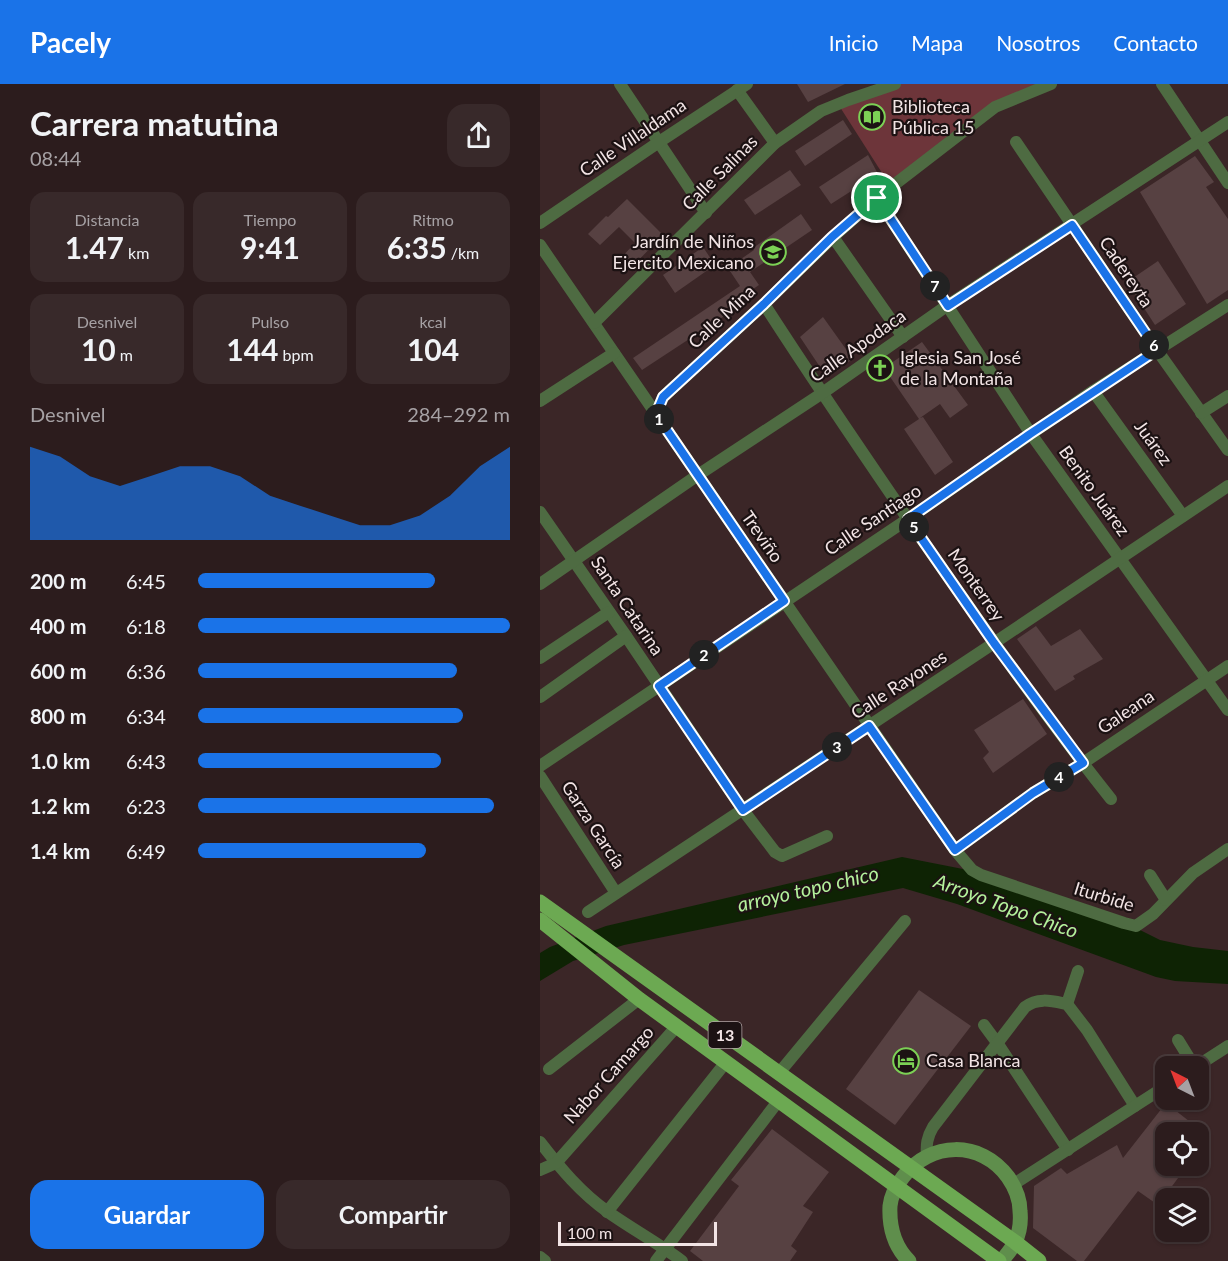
<!DOCTYPE html>
<html lang="es">
<meta charset="utf-8">
<style>
body{margin:0;font-family:Lato,sans-serif;background:#38292a;color:#f1f3f6;height:100vh;display:flex;flex-direction:column;font-size:22px;white-space:nowrap}
*{box-sizing:border-box;margin:0}
p{font-size:20px;color:#a6a1a4}
.icon{flex:none;width:33px;height:33px;fill:none;stroke:currentColor;stroke-width:2;stroke-linecap:round;stroke-linejoin:round}
.map{position:relative;flex:1;overflow:hidden}
.panel{display:flex;flex-direction:column;background:#2c1c1d;width:540px}
.panel>*{flex:none}
.needle{width:39px;rotate:318deg}
.buttons{position:absolute;left:615px;top:972px;display:grid;gap:12px}
.buttons a{display:grid;place-items:center;width:54px;height:54px;border-radius:12px;background:#2c1c1d;box-shadow:0 2px 4px #0004,0 0 0 2px #483a3b;font-size:30px}
.scale{position:absolute;left:18px;bottom:15px;width:159px;box-sizing:border-box;padding-left:6px;border:3px solid #f2e4e5;border-top:0;font-size:16px;line-height:21px;white-space:nowrap;color:#f2e4e5;-webkit-text-stroke:4px #1c1213;paint-order:stroke}
.pin{position:absolute;display:grid;place-items:center;width:51px;height:51px;color:#fff;margin:-26px;border:3px solid #fff;border-radius:50%;box-shadow:0 2px 6px #0007}
.km{position:absolute;width:30px;height:30px;margin:-15px;border-radius:50%;background:#222;color:#fff;font-size:16px;line-height:30px;text-align:center}
.round{display:grid;place-items:center;flex:none;width:63px;height:63px;border-radius:18px;background:#38292a}
.summary{display:flex;align-items:center;justify-content:space-between;height:102px;padding:0 30px}
h1{font-size:33px;font-weight:700;line-height:45px}
.figures{display:grid;grid-template-columns:repeat(3,1fr);gap:9px;height:102px;padding:6px 30px}
.figures div{display:grid;align-content:center;border-radius:15px;background:#38292a;text-align:center}
.figures b{font-size:30px;font-weight:700}
.figures small{font-size:16px;font-weight:400}
.figures p{font-size:16px}
.chart{height:168px;padding:12px 30px}
.chart p{display:flex;justify-content:space-between}
.chart svg{width:100%;height:108px;margin-top:6px;fill:#1a73e8;opacity:.7}
.button{display:flex;gap:12px;margin-top:auto;padding:12px 30px}
.button a{flex:1;height:69px;border-radius:18px;background:#1a73e8;color:#fff;font-size:24px;font-weight:700;line-height:69px;text-align:center}
.button a+a{background:#38292a;color:#f1f3f6}
ul{padding:0 30px;list-style:none;font-size:20px}
li{display:grid;grid-template-columns:96px 72px 1fr;align-items:center;height:45px}
li i{height:15px;border-radius:8px;background:#1a73e8}
header{display:flex;align-items:center;gap:36px;box-sizing:border-box;height:84px;padding:0 30px;background:#1a73e8;color:#fff}
header strong{font-size:28px}
nav{display:flex;gap:33px;margin-inline-start:auto;font-size:21px}
main{display:flex;flex:1;min-height:0}
.map>svg:first-child{display:block}
.green{fill:#6d353a}
.water{fill:#0e2304}
.building{fill:#574142}
.lines{fill:none;stroke-linecap:round;stroke-linejoin:round}
.street{stroke:#4e6b42;stroke-width:12}
.secondary{stroke:#5f8e4c;stroke-width:15}
.primary{stroke:#6ca952;stroke-width:15}
.route-casing{stroke:#fff;stroke-width:12}
.route{stroke:#1a73e8;stroke-width:8}
.labels{text-anchor:middle;stroke-width:4.5;stroke-linejoin:round;paint-order:stroke}
.shield{fill:#1c1213;stroke:#b2a5a6;stroke-width:1.5}
.shield-label{font-size:16px;font-weight:bold;fill:#f2e4e5}
.poi-label{font-size:18px;fill:#f2e4e5;stroke:#1c1213;text-anchor:start}
.street-label{font-size:18px;fill:#f2e4e5;stroke:#1c1213}
.water-label{font-size:20px;font-style:italic;fill:#b4f19c;stroke:#1c1213}
</style>
<header>
<strong>Pacely</strong>
<nav><a>Inicio</a><a>Mapa</a><a>Nosotros</a><a>Contacto</a></nav>
</header>
<main>
<section class="panel">
<div class="summary"><div><h1>Carrera matutina</h1><p>08:44</p></div><a class="round"><svg class="icon" aria-label="share" viewBox="0 0 24 24"><path d="M12 15V3M7 8l5-5 5 5M5 13v7h14v-7"/></svg></a></div>
<div class="figures">
<div><p>Distancia</p><b>1.47<small> km</small></b></div>
<div><p>Tiempo</p><b>9:41</b></div>
<div><p>Ritmo</p><b>6:35<small> /km</small></b></div>
</div>
<div class="figures">
<div><p>Desnivel</p><b>10<small> m</small></b></div>
<div><p>Pulso</p><b>144<small> bpm</small></b></div>
<div><p>kcal</p><b>104</b></div>
</div>
<div class="chart"><p><span>Desnivel</span>284–292 m</p>
<svg viewBox="0 0 160 44" preserveAspectRatio="none"><path d="M0 44V6L10 10L20 18L30 22L40 18L50 14L60 14L70 18L80 26L90 30L100 34L110 38L120 38L130 34L140 26L150 14L160 6V44z"/></svg>
</div>
<ul>
<li><b>200 m</b>6:45<i style="width:76%"></i></li>
<li><b>400 m</b>6:18<i style="width:100%"></i></li>
<li><b>600 m</b>6:36<i style="width:83%"></i></li>
<li><b>800 m</b>6:34<i style="width:85%"></i></li>
<li><b>1.0 km</b>6:43<i style="width:78%"></i></li>
<li><b>1.2 km</b>6:23<i style="width:95%"></i></li>
<li><b>1.4 km</b>6:49<i style="width:73%"></i></li>
</ul>
<div class="button"><a>Guardar</a><a>Compartir</a></div>
</section>
<div class="map">
<svg width="688" height="1177" viewBox="0 0 688 1177">
<rect width="100%" height="100%" fill="#3b2627"/>
<path class="green" d="M357,0H511L455,23L351,103L298,20Z"/>
<path class="water" d="M362,773L433,787L588,840L620,856L653,863L688,867V900L635,897L616,893L417,820L363,804L84,861L33,877L0,897V869L10,863L66,842Z"/>
<g class="building">
<path d="M257,0H305L268,18Z"/>
<path d="M303,36L312,50L265,82L255,67Z"/>
<path d="M328,71L338,90L291,120L279,103Z"/>
<path d="M655,72L674,98L666,103L688,135V206L667,220L600,108Z"/>
<path d="M250,86L261,101L215,131L204,116Z"/>
<path d="M87,115L123,151L89,186L79,176L95,159L79,143L60,161L48,150L66,132L68,133Z"/>
<path d="M261,130L272,146L210,188L219,201L197,216L201,221L102,286L93,274L200,202L188,184L214,166L213,164Z"/>
<path d="M163,163L175,181L135,209L123,191Z"/>
<path d="M618,177L646,220L615,241L587,198Z"/>
<path d="M283,233L313,275L286,292L260,253Z"/>
<path d="M382,258L428,321L410,334L400,320L380,334L383,333L413,378L395,391L364,345L379,335L344,284Z"/>
<path d="M496,542L511,562L540,545L563,575L533,592L535,595L515,607L477,555Z"/>
<path d="M483,615L507,650L453,689L443,674L449,668L434,646Z"/>
<path d="M379,906L431,942L355,1041L306,1005Z"/>
<path d="M626,1019L668,1052L658,1066V1048H626V1082H647L618,1121L598,1107L544,1177H537L493,1144L494,1102L521,1084L527,1090L577,1061L583,1074Z"/>
<path d="M232,1045L289,1088L263,1122L273,1128L251,1162L257,1167L250,1177H163L150,1167L199,1102L191,1096Z"/>
</g>
<g class="lines">
<g class="street">
<path d="M80,0L166,129"/>
<path d="M622,0L688,99"/>
<path d="M197,6L235,59"/>
<path d="M476,58L617,266L688,366"/>
<path d="M337,114L491,350L688,626"/>
<path d="M0,139L119,58L207,0"/>
<path d="M293,153L363,253"/>
<path d="M0,161L415,766L432,786L441,791L584,839L596,842L613,830L653,789L688,765"/>
<path d="M224,220C275,299 328,377 381,454C443,543 504,631 571,715"/>
<path d="M54,239L235,59L281,27L308,16L355,0"/>
<path d="M553,307L643,432"/>
<path d="M0,317L74,269"/>
<path d="M661,329L688,312"/>
<path d="M116,330L123,313L224,220L293,153L337,114L455,23L511,0"/>
<path d="M0,428L86,552L203,726L235,768L242,772L287,752"/>
<path d="M0,500L158,391L281,310L408,221L688,38"/>
<path d="M0,574L69,528"/>
<path d="M0,613L86,552"/>
<path d="M0,682L368,435L553,307L688,221"/>
<path d="M0,692L76,809"/>
<path d="M415,766L493,709L543,679L688,582"/>
<path d="M610,791L626,816"/>
<path d="M48,828L454,559L688,402"/>
<path d="M527,920L538,887"/>
<path d="M444,941L458,960L528,1066"/>
<path d="M638,956L654,982"/>
<path d="M657,982L688,962"/>
<path d="M9,985L99,915"/>
<path d="M239,989L365,837"/>
<path d="M0,1058C20,1084 41,1109 68,1128C92,1145 118,1159 142,1177"/>
<path d="M387,1072C386,1061 387,1053 393,1043L485,923C498,913 512,917 527,920L547,946L595,1022"/>
<path d="M0,1086L16,1079L137,942"/>
<path d="M474,1100L626,1002"/>
<path d="M67,1128L186,978"/>
<path d="M0,1173L5,1177"/>
<path d="M116,1177L239,1016"/>
</g>
<path class="secondary" d="M369,1177C354,1162 349,1143 350,1122C351,1112 356,1102 363,1093C390,1057 441,1056 468,1093C475,1103 480,1114 480,1127C481,1137 480,1148 475,1158C472,1165 466,1171 462,1177"/>
<g class="primary">
<path d="M0,818L475,1158L499,1177"/>
<path d="M0,836L99,915L459,1177"/>
</g>
</g>
<g class="lines">
<g class="route-casing">
<path id="route" d="M337,114L408,222L532,141L617,266L490,350L368,435L454,559L543,679L493,709L415,766L329,642L203,726L119,602L244,517L116,330L123,313L224,220L292,153Z"/>
</g>
<use href="#route" class="route"/>
</g>
<defs>
<g id="library-ring" transform="scale(1.35)"><circle r="9.5" fill="#1c1213" stroke="#7cd155" stroke-width="1.5"/><path d="M-6-4Q-3-5.5-.7-3.5V5Q-3 3-6 4ZM6-4Q3-5.5 .7-3.5V5Q3 3 6 4Z" fill="#7cd155"/></g>
<g id="school-ring" transform="scale(1.35)"><circle r="9.5" fill="#1c1213" stroke="#7cd155" stroke-width="1.5"/><path d="M0-5L7-2L0 1L-7-2ZM-4 1L0 2.5L4 1V4Q0 6-4 4Z" fill="#7cd155"/></g>
<g id="church-ring" transform="scale(1.35)"><circle r="9.5" fill="#1c1213" stroke="#7cd155" stroke-width="1.5"/><path d="M-1.2-6h2.4v3.5h3.3v2.4h-3.3V6h-2.4V-.1h-3.3v-2.4h3.3Z" fill="#7cd155"/></g>
<g id="hotel-ring" transform="scale(1.35)"><circle r="9.5" fill="#1c1213" stroke="#7cd155" stroke-width="1.5"/><path d="M-6-4.5h1.5V1H6V5H4.5V3h-9V5H-6ZM-4 0a1.8 1.8 0 1 1 3.6 0ZM.5 0V-2.5h3Q6-2.5 6 0Z" fill="#7cd155"/></g>
</defs>
<g fill-rule="evenodd">
<use href="#library-ring" x="332" y="33"/>
<use href="#school-ring" x="233" y="168"/>
<use href="#church-ring" x="340" y="284"/>
<use href="#hotel-ring" x="366" y="977"/>
</g>
<g class="labels">
<rect class="shield" x="168.5" y="938" width="33" height="26" rx="4.5"/>
<g class="shield-label">
<text x="185" y="957">13</text>
</g>
<g class="poi-label">
<text x="352" y="29">Biblioteca<tspan x="352" dy="21">Pública 15</tspan></text>
<text x="214" y="164" text-anchor="end">Jardín de Niños<tspan x="214" dy="21">Ejercito Mexicano</tspan></text>
<text x="360" y="280">Iglesia San José<tspan x="360" dy="21">de la Montaña</tspan></text>
<text x="386" y="983">Casa Blanca</text>
</g>
<g class="street-label">
<text transform="translate(93 54) rotate(-34)" y="6">Calle Villaldama</text>
<text transform="translate(180 89) rotate(-45)" y="6">Calle Salinas</text>
<text transform="translate(586 188) rotate(56)" y="6">Cadereyta</text>
<text transform="translate(182 233) rotate(-43)" y="6">Calle Mina</text>
<text transform="translate(318 262) rotate(-35)" y="6">Calle Apodaca</text>
<text transform="translate(613 359) rotate(54)" y="6">Juárez</text>
<text transform="translate(554 407) rotate(54)" y="6">Benito Juárez</text>
<text transform="translate(333 436) rotate(-34)" y="6">Calle Santiago</text>
<text transform="translate(222 453) rotate(55)" y="6">Treviño</text>
<text transform="translate(436 501) rotate(55)" y="6">Monterrey</text>
<text transform="translate(87 522) rotate(56)" y="6">Santa Catarina</text>
<text transform="translate(359 601) rotate(-33)" y="6">Calle Rayones</text>
<text transform="translate(586 628) rotate(-34)" y="6">Galeana</text>
<text transform="translate(53 741) rotate(57)" y="6">Garza García</text>
<text transform="translate(564 813) rotate(17)" y="6">Iturbide</text>
<text transform="translate(69 991) rotate(-48)" y="6">Nabor Camargo</text>
</g>
<g class="water-label">
<text transform="translate(268 805) rotate(-13)" y="7">arroyo topo chico</text>
<text transform="translate(466 822) rotate(20)" y="7">Arroyo Topo Chico</text>
</g>
</g>
</svg>
<div class="buttons">
<a><svg class="needle" viewBox="-14 -14 28 28"><path d="M0-13l5 13h-10z" fill="#e53935"/><path d="M0 13l5-13h-10z" fill="#a6a1a4"/></svg></a>
<a><svg class="icon" aria-label="locate" viewBox="0 0 24 24"><circle cx="12" cy="12" r="6"/><path d="M12 2v4M12 18v4M2 12h4M18 12h4"/></svg></a>
<a><svg class="icon" aria-label="layers" viewBox="0 0 24 24"><path d="M12 4l9 5-9 5-9-5zM3 14l9 5 9-5"/></svg></a>
</div>
<div class="scale">100 m</div>
<div class="pin" style="left:337px;top:114px;background:#1e9e55"><svg class="icon" aria-label="arrive" viewBox="0 0 24 24"><path d="M6 21V4h12l-3 4 3 4H6"/></svg></div>
<b class="km" style="left:119px;top:335px">1</b>
<b class="km" style="left:164px;top:571px">2</b>
<b class="km" style="left:297px;top:663px">3</b>
<b class="km" style="left:519px;top:693px">4</b>
<b class="km" style="left:374px;top:443px">5</b>
<b class="km" style="left:614px;top:261px">6</b>
<b class="km" style="left:395px;top:202px">7</b>
</div>
</main>
